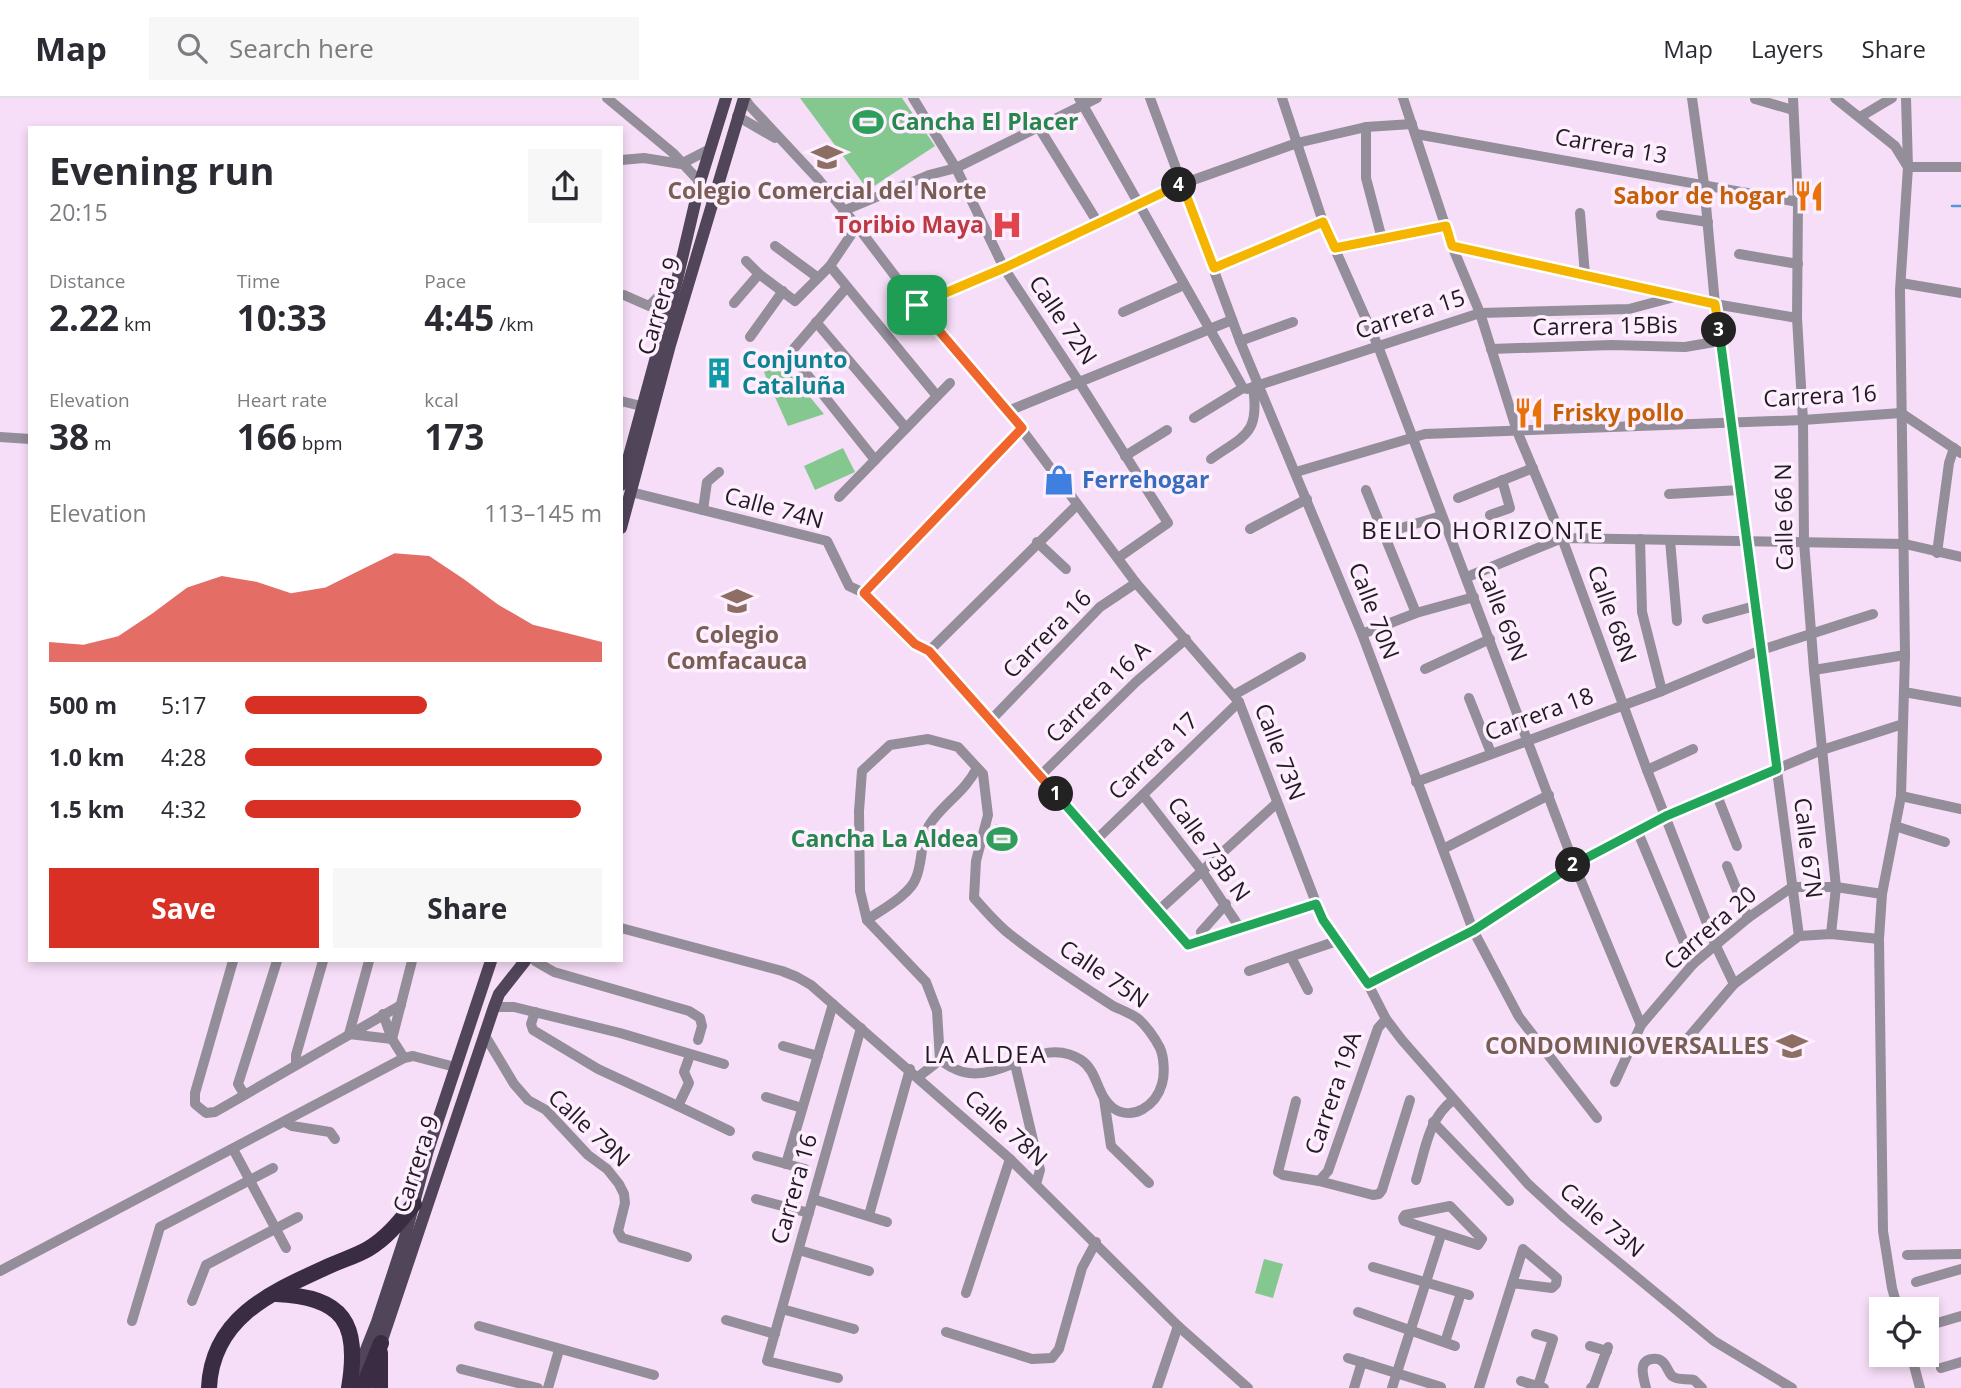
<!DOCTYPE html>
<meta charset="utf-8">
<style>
body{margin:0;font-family:"Open Sans",sans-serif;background:#f7f7f7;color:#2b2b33;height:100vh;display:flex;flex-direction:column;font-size:26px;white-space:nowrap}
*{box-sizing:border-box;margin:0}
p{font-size:23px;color:#7c7c81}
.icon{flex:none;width:38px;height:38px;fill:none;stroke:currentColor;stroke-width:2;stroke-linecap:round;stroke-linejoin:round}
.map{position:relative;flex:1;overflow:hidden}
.sheet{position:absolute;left:28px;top:28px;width:595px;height:836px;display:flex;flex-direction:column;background:#fff;border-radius:0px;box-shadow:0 4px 10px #0003}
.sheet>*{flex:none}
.buttons{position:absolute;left:1869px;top:1199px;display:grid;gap:14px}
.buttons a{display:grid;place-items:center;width:70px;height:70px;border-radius:0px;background:#fff;box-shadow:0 4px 10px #0003;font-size:35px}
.pin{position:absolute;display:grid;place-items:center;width:60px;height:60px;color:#fff;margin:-30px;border-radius:14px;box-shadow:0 4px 10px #0006}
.km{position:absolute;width:35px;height:35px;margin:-18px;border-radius:50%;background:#222;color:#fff;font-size:19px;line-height:35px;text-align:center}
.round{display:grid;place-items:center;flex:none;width:74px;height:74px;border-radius:0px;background:#f7f7f7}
.headline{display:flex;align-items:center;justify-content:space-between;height:119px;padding:0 21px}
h1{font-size:38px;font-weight:700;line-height:52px}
.figures{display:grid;grid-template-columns:repeat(3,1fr);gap:10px;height:119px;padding:7px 21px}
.figures div{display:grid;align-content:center}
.figures b{font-size:35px;font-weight:700}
.figures small{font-size:19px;font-weight:400}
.figures p{font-size:19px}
.chart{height:196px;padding:14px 21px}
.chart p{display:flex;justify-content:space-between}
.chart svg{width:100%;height:126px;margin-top:7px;fill:#d93025;opacity:.7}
.primary-button{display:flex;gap:14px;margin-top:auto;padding:14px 21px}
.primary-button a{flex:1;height:80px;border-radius:0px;background:#d93025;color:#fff;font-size:28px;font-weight:700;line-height:80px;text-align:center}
.primary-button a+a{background:#f7f7f7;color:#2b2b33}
ul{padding:0 21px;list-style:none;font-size:23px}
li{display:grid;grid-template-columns:112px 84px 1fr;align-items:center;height:52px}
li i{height:18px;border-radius:9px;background:#d93025}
header{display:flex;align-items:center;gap:42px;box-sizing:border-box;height:98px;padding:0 35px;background:#fff;border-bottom:2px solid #e1e1e2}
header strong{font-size:33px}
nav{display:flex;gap:38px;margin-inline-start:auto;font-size:24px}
.search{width:490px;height:63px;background:#f7f7f7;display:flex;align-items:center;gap:18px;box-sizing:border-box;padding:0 24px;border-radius:0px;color:#7c7c81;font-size:26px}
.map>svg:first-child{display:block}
.green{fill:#85c88f}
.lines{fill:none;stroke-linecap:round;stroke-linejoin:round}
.stream{stroke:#4f99db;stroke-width:2.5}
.minor{stroke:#948d9a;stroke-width:10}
.major{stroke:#51455a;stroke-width:12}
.highway{stroke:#3a2d43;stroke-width:16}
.split-1-casing{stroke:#fff;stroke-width:14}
.split-2-casing{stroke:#fff;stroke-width:14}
.split-3-casing{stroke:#fff;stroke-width:14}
.split-4-casing{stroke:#fff;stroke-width:14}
.split-5-casing{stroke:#fff;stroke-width:14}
.split-1{stroke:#f0652b;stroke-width:9}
.split-2{stroke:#22a559;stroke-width:9}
.split-3{stroke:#22a559;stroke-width:9}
.split-4{stroke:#f5b400;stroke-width:9}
.split-5{stroke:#f5b400;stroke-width:9}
.labels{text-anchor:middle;stroke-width:7;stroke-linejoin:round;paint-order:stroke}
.leisure-label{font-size:23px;font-weight:bold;fill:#27864d;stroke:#feefff;text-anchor:start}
.street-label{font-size:23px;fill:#221922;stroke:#feefff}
.education-label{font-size:23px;font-weight:bold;fill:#785e54;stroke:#feefff}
.food-label{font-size:23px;font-weight:bold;fill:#c56008;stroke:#feefff;text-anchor:end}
.health-label{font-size:23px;font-weight:bold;fill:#be3a42;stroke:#feefff;text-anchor:end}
.culture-label{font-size:23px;font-weight:bold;fill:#0d838f;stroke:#feefff;text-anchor:start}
.shop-label{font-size:23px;font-weight:bold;fill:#366cbe;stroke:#feefff;text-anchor:start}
.neighbourhood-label{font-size:24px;letter-spacing:2px;fill:#221922;stroke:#feefff}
</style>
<header>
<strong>Map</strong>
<div class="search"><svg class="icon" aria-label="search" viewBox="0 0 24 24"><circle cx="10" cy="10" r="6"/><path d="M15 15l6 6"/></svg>Search here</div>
<nav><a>Map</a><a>Layers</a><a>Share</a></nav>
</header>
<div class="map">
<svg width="1961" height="1290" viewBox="0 0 1961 1290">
<rect width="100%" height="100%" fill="#f7def8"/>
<g class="green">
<path d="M800,0H902L935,48L868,92Z"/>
<path d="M771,258L795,281L824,316L788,328L774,297L789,285L772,294L762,269Z"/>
<path d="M843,350L855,374L815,392L804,368Z"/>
<path d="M996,726L1015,732L1009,755L989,750Z"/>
<path d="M1264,1161L1283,1166L1273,1200L1255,1195Z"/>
</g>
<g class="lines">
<path class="stream" d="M1952,108H1961"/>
<g class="minor">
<path d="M607,0L673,55L700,84"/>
<path d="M745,0L749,7L818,81L857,128L917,207L1008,313L1136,485L1239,604L1323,823L1368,886L1386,921L1402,942L1528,1086L1565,1120L1714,1243L1792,1290"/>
<path d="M913,0L956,70L1004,170L1079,284L1168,425L1118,460"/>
<path d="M1079,0L1243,290"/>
<path d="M1150,0L1240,243L1362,536L1473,832L1519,919L1597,1020"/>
<path d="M1282,0L1323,124L1378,248L1574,766L1641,927"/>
<path d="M1403,0L1452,148L1480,215L1517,333L1562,440L1647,672L1715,846L1734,886"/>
<path d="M1692,0L1704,86L1715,206L1799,838"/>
<path d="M1793,0L1798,104L1797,220L1803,322L1804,444L1814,572L1836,789L1831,836"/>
<path d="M1835,0L1895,48L1908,69H1961"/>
<path d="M1755,1L1793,12"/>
<path d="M737,18L775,40"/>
<path d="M1860,19L1892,0"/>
<path d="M1038,28L1098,125"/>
<path d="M1366,29V80L1382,141"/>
<path d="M1416,36L1798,104"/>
<path d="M621,62L644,60L681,66L708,52"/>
<path d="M843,113L929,77L956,70L1097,0"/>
<path d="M1580,115L1585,177"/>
<path d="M1661,117L1708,124"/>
<path d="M775,148L817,179"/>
<path d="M1452,148L1715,206L1797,220"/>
<path d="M1335,150L1445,128"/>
<path d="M1739,156L1798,166"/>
<path d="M746,163L759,176L795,203L830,168L857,128"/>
<path d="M830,168L937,298"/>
<path d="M1214,170L1323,124"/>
<path d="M1901,185L1961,195"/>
<path d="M847,189L790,255L875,362"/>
<path d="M624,197L649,208L661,196L667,185L677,182"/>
<path d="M734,205L759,176"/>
<path d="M917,207L1004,170L1182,86L1297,45L1366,29L1412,26"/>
<path d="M1123,214L1184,187"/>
<path d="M816,224L906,330"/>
<path d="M750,239L783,193"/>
<path d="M1240,243L1293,224"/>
<path d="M1491,251L1612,247L1685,249L1720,243"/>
<path d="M621,303L641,308"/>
<path d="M1008,313L1232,222"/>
<path d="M1194,320L1243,290L1247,291L1480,215L1629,211L1678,198"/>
<path d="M0,339L30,341"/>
<path d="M1125,358L1167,332"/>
<path d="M1211,361C1245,337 1260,336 1253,289"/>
<path d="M1296,374L1425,336L1803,322L1901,315L1961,355"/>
<path d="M1366,392L1416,515"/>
<path d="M631,394L827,443L849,488L864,495L915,546L929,553L1188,847L1316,806"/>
<path d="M1669,396L1740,392"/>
<path d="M839,399L950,285"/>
<path d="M1458,400L1533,370"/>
<path d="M703,412L707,384L719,374"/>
<path d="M1490,417L1510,410L1502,382"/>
<path d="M1250,431L1307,401"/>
<path d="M1385,435L1441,418"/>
<path d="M1640,441L1642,514L1662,593"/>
<path d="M1670,442L1677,523"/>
<path d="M1037,444L1066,471"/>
<path d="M1937,455L1949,365L1954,350"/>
<path d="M1467,479L1562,440L1905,446L1961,459"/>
<path d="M864,495L1022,330"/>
<path d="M1707,521L1755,508"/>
<path d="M1362,536L1416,515L1474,499"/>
<path d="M929,553L1077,407"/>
<path d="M1425,571L1490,541"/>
<path d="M1814,572L1905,557"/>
<path d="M1904,594L1961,604"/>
<path d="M1234,597L1301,559"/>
<path d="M1469,600L1491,655"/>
<path d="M991,622L1100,509L1136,485"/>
<path d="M1647,672L1693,651"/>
<path d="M1040,678L1137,583L1186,541"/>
<path d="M1416,684L1662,593L1761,552L1873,516"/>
<path d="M1716,695L1737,748"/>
<path d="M1143,697L1202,773L1240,830"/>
<path d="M1901,698L1961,711"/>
<path d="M1895,728L1945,744"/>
<path d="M1637,732L1693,866"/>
<path d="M1096,742L1239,604"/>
<path d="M1443,751L1549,697"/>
<path d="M1727,768L1748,820"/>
<path d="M1158,813L1277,705"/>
<path d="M867,822C881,812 910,797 916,780C924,761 919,740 932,723C946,704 966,692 977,670"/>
<path d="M621,830L782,873L797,879L811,887L1010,1061L1178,1228L1248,1290"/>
<path d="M1206,841L1201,834L1226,806"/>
<path d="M1291,859L1308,892"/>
<path d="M233,863L195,995V1006L206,1015L215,1014L401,907"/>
<path d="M369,863L349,936L392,941"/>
<path d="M535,863L554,874L689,913L700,920L702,928L698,942"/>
<path d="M1249,873L1337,843"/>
<path d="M1368,886L1473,832L1574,766L1666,717L1822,652L1903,626"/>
<path d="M494,909H514L620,935L724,966"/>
<path d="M535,914L531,926L533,932L598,971L678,1008"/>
<path d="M383,916L392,941L404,960"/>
<path d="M484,936L514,986L528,1002L546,1012L588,1057L607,1071L619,1086L624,1096L625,1105L618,1133L622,1140L687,1159"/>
<path d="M392,941L412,863"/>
<path d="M1682,947L1734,886L1799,838L1831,836L1879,841"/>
<path d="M783,948L818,958"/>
<path d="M690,957L684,974L689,985L678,1008L730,1033"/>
<path d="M1015,966L1040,1072L1036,1086"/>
<path d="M296,967V957L323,863"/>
<path d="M918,979L940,962C949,968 958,974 969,975C1007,980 1044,937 1081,962C1098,973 1097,999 1113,1010C1133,1024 1156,1007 1162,986C1165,976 1164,959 1160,950C1155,940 1145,926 1137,920C1130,915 1121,912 1113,908C1079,886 1044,863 1012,838C998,828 986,813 974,800L976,763L988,717L983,676L958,649L928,641L890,647L862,673L859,713L860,793L867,822L926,884L937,913L940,962"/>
<path d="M1615,984L1641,927L1693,866L1748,820L1792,789H1836L1882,796"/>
<path d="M244,996L238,986L277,863"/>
<path d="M766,999L802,1010"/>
<path d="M1104,1001L1111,1048L1149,1085"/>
<path d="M1296,1003L1278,1074L1283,1077L1319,1083L1373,1097L1379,1096L1382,1092L1410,1002"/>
<path d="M285,1024L292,1028L330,1034L335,1041"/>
<path d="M1433,1024L1509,1103"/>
<path d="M233,1051L286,1150"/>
<path d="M757,1058L805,1071"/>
<path d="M786,1066L833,906"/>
<path d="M1416,1082C1425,1053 1428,1021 1453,1002"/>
<path d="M1319,1083L1328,1073L1378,930L1386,921"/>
<path d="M756,1101L809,1115"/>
<path d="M813,1101L887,1124"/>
<path d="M1450,1108L1482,1141L1478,1147L1404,1123L1403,1120L1405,1117Z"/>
<path d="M869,1117L910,971"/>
<path d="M799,1152L869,1173"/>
<path d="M1907,1157L1961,1156"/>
<path d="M1373,1169L1469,1197"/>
<path d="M0,1173L404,960L413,958L455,969"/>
<path d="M1916,1184L1961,1171"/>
<path d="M966,1195L1010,1061"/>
<path d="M192,1203L206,1167L298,1119"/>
<path d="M782,1211L854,1231"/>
<path d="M1898,1211L1892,1190L1883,1133L1879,841L1882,796L1901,698L1905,557L1900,192L1908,69L1906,0"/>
<path d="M1358,1214L1455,1248"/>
<path d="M726,1222L775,1236"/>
<path d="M132,1223L160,1129L273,1070"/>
<path d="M479,1228L654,1277"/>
<path d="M1927,1228L1961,1218"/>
<path d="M946,1234L1032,1261L1052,1260L1059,1251L1082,1170L1096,1144"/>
<path d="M1536,1236L1553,1241L1538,1288"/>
<path d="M1445,1244L1461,1195"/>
<path d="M1590,1248L1607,1253"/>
<path d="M1911,1256L1920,1290"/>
<path d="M1348,1260L1441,1289"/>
<path d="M1941,1270L1961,1264"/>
<path d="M461,1271L538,1290"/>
<path d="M838,1280L767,1263L861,930"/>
<path d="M1521,1283L1544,1290"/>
<path d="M548,1290L559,1252"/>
<path d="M1157,1290L1178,1228"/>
<path d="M1354,1290L1362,1264"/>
<path d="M1392,1290L1441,1137"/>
<path d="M1479,1290L1523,1151L1557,1180L1556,1186L1552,1190L1512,1185"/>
<path d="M1591,1290L1594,1287L1608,1249"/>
<path d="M1646,1290C1644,1281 1637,1263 1652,1261C1657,1260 1659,1261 1663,1264C1667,1268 1668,1274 1672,1278C1678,1283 1687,1280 1694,1282L1702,1290"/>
</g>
<g class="major">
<path d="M621,387L677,182L700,84L726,0"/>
<path d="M621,430L670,247L744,0"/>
<path d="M381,1245L494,909L499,896L525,863"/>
<path d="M354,1282L377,1224L405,1139L428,1052L491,863"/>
</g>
<g class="highway">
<path d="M276,1196C344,1199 360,1225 349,1290"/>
<path d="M209,1290C212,1219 272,1194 329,1168C342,1162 356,1158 368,1151C387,1140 400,1123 414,1106"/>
<path d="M363,1290L381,1245"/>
<path d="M380,1290V1255"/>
</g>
</g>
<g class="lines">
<g class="split-1-casing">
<path id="split-1" d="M917,207L1022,330L864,495L915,546L929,553L1056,696"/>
</g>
<g class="split-2-casing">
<path id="split-2" d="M1056,696L1188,847L1316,806L1323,822L1368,886L1474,832L1573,767"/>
</g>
<g class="split-3-casing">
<path id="split-3" d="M1573,767L1666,718L1777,671L1719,232"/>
</g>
<g class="split-4-casing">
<path id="split-4" d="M1179,87L1182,86L1214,170L1323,124L1335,150L1446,128L1452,148L1715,206L1719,232"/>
</g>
<g class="split-5-casing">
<path id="split-5" d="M917,207L1004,170L1179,87"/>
</g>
<use href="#split-1" class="split-1"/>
<use href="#split-2" class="split-2"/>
<use href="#split-3" class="split-3"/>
<use href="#split-4" class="split-4"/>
<use href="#split-5" class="split-5"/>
</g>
<defs>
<g id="stadium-bare" transform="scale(2.415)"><path d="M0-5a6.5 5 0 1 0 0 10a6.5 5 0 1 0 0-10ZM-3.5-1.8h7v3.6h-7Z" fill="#2e9e5b" stroke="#feefff" stroke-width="2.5" paint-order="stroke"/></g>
<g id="school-bare" transform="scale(2.415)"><path d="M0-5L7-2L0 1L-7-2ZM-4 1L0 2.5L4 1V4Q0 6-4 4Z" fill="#8d6e63" stroke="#feefff" stroke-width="2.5" paint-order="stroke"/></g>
<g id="restaurant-bare" transform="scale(2.415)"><path d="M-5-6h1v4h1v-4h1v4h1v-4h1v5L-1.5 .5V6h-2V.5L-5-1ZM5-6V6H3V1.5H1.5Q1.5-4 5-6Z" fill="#e8710a" stroke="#feefff" stroke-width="2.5" paint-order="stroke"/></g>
<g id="hospital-bare" transform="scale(2.415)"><path d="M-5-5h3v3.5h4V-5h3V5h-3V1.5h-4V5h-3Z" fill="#e0444e" stroke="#feefff" stroke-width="2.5" paint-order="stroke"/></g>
<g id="building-bare" transform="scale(2.415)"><path d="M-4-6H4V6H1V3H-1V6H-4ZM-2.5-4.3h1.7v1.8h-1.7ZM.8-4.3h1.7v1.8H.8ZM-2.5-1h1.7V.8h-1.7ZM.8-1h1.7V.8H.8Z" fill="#0f9aa8" stroke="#feefff" stroke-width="2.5" paint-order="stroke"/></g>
<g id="shop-bare" transform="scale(2.415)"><path d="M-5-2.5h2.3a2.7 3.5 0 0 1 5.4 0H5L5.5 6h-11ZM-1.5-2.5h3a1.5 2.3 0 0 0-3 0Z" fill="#3f7fe0" stroke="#feefff" stroke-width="2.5" paint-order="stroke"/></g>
</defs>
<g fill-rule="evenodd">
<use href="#stadium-bare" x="868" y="24"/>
<use href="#school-bare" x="827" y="59"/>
<use href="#restaurant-bare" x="1809" y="98"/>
<use href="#hospital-bare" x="1007" y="127"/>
<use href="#building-bare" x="719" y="275"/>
<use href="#restaurant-bare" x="1529" y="315"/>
<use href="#shop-bare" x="1059" y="382"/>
<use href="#school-bare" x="737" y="503"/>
<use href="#stadium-bare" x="1002" y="741"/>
<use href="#school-bare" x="1792" y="948"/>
</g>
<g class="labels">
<g class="leisure-label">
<text x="891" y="32">Cancha El Placer</text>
<text x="979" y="749" text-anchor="end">Cancha La Aldea</text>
</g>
<g class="street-label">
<text transform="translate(1611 48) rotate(10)" y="8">Carrera 13</text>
<text transform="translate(659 208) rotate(-74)" y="8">Carrera 9</text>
<text transform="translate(1410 216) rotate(-18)" y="8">Carrera 15</text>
<text transform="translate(1063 222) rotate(56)" y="8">Calle 72N</text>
<text transform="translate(1605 228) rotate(-1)" y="8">Carrera 15Bis</text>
<text transform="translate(1820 298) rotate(-3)" y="8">Carrera 16</text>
<text transform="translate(774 410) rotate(15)" y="8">Calle 74N</text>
<text transform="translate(1784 419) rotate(-91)" y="8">Calle 66 N</text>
<text transform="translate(1374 513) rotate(69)" y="8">Calle 70N</text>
<text transform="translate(1502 515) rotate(69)" y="8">Calle 69N</text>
<text transform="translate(1612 516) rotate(70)" y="8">Calle 68N</text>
<text transform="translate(1047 536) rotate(-45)" y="8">Carrera 16</text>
<text transform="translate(1098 594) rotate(-44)" y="8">Carrera 16 A</text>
<text transform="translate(1539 616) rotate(-20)" y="8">Carrera 18</text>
<text transform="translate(1280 654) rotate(69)" y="8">Calle 73N</text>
<text transform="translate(1153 658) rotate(-44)" y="8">Carrera 17</text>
<text transform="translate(1808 750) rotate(83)" y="8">Calle 67N</text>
<text transform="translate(1209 751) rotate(54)" y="8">Calle 73B N</text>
<text transform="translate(1710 830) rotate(-41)" y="8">Carrera 20</text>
<text transform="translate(1104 876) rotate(34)" y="8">Calle 75N</text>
<text transform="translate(1333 995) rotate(-71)" y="8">Carrera 19A</text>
<text transform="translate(589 1030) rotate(43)" y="8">Calle 79N</text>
<text transform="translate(1006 1030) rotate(42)" y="8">Calle 78N</text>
<text transform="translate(416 1066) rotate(-72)" y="8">Carrera 9</text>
<text transform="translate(794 1091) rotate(-74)" y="8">Carrera 16</text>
<text transform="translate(1602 1122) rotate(40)" y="8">Calle 73N</text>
</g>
<g class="education-label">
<text x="827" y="101">Colegio Comercial del Norte</text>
<text x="737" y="545">Colegio<tspan x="737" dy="26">Comfacauca</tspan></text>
<text x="1769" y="956" text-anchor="end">CONDOMINIOVERSALLES</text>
</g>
<g class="food-label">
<text x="1786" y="106">Sabor de hogar</text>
<text x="1552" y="323" text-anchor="start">Frisky pollo</text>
</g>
<g class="health-label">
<text x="984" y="135">Toribio Maya</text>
</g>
<g class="culture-label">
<text x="742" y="270">Conjunto<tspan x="742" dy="26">Cataluña</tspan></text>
</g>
<g class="shop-label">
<text x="1082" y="390">Ferrehogar</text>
</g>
<g class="neighbourhood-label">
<text x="1483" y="441">BELLO HORIZONTE</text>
<text x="986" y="965">LA ALDEA</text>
</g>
</g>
</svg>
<div class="buttons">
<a><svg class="icon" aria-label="locate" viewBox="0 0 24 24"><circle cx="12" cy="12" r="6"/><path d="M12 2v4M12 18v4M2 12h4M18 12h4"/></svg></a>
</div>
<div class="pin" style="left:917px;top:207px;background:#1e9e55"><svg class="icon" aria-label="arrive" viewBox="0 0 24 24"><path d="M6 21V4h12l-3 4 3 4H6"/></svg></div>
<b class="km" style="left:1056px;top:696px">1</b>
<b class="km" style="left:1573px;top:767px">2</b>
<b class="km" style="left:1719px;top:232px">3</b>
<b class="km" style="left:1179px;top:87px">4</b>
<section class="sheet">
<div class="headline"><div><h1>Evening run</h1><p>20:15</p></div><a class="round"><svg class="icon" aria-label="share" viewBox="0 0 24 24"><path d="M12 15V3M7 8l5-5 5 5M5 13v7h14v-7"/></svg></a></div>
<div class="figures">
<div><p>Distance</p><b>2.22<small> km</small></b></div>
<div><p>Time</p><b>10:33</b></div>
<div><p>Pace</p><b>4:45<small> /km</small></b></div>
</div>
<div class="figures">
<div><p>Elevation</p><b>38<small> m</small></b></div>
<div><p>Heart rate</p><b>166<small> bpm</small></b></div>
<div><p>kcal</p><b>173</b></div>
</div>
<div class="chart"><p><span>Elevation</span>113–145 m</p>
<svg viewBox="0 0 160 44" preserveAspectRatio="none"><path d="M0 44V37L10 38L20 35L30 27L40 18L50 14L60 16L70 20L80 18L90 12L100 6L110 7L120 15L130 24L140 31L150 34L160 37V44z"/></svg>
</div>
<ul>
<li><b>500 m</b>5:17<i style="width:51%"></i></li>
<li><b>1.0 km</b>4:28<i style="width:100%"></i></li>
<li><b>1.5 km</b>4:32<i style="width:94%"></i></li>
</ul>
<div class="primary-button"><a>Save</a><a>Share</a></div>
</section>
</div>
